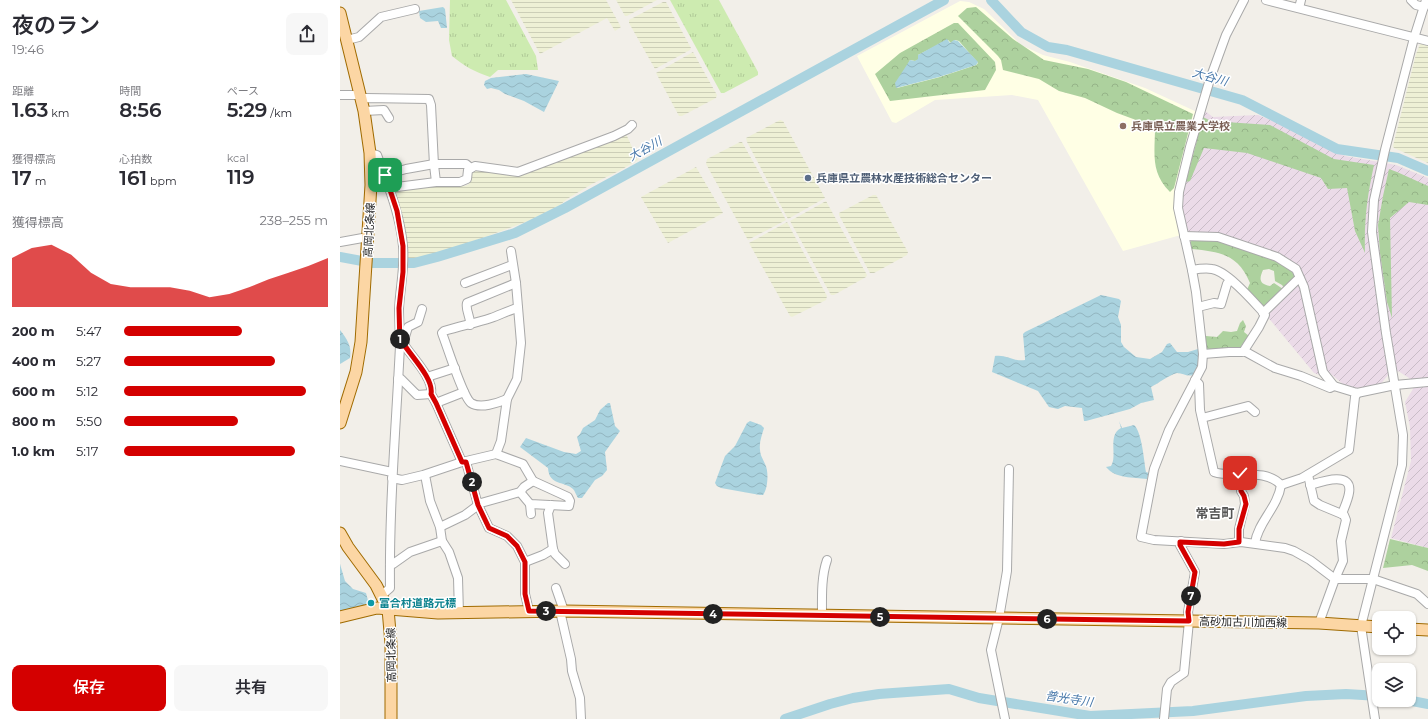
<!DOCTYPE html>
<html lang="ja">
<meta charset="utf-8">
<style>
body{margin:0;font-family:Montserrat,"Noto Sans JP",sans-serif;background:#f7f7f7;color:#2b2b33;height:100vh;display:flex;flex-direction:column;font-size:15px;white-space:nowrap}
*{box-sizing:border-box;margin:0}
p{font-size:13px;color:#7c7c81}
.icon{flex:none;width:22px;height:22px;fill:none;stroke:currentColor;stroke-width:2;stroke-linecap:round;stroke-linejoin:round}
.map{position:relative;flex:1;overflow:hidden}
.sheet{display:flex;flex-direction:column;background:#fff;width:340px}
.sheet>*{flex:none}
.buttons{position:absolute;left:1032px;top:611px;display:grid;gap:8px}
.buttons a{display:grid;place-items:center;width:44px;height:44px;border-radius:8px;background:#fff;box-shadow:0 1px 3px #0004;font-size:20px}
.pin{position:absolute;display:grid;place-items:center;width:34px;height:34px;color:#fff;margin:-17px;border-radius:8px;box-shadow:0 2px 6px #0006}
.km{position:absolute;width:20px;height:20px;margin:-10px;border-radius:50%;background:#222;color:#fff;font-size:11px;line-height:20px;text-align:center}
.round{display:grid;place-items:center;flex:none;width:42px;height:42px;border-radius:8px;background:#f7f7f7}
.head{display:flex;align-items:center;justify-content:space-between;height:68px;padding:0 12px}
h1{font-size:22px;font-weight:600;line-height:30px}
.figures{display:grid;grid-template-columns:repeat(3,1fr);gap:6px;height:68px;padding:4px 12px}
.figures div{display:grid;align-content:center}
.figures b{font-size:20px;font-weight:600}
.figures small{font-size:11px;font-weight:400}
.figures p{font-size:11px}
.chart{height:112px;padding:8px 12px}
.chart p{display:flex;justify-content:space-between}
.chart svg{width:100%;height:72px;margin-top:4px;fill:#d40000;opacity:.7}
.cta{display:flex;gap:8px;margin-top:auto;padding:8px 12px}
.cta a{flex:1;height:46px;border-radius:8px;background:#d40000;color:#fff;font-size:16px;font-weight:600;line-height:46px;text-align:center}
.cta a+a{background:#f7f7f7;color:#2b2b33}
ul{padding:0 12px;list-style:none;font-size:13px}
li{display:grid;grid-template-columns:64px 48px 1fr;align-items:center;height:30px}
li i{height:10px;border-radius:5px;background:#d40000}
main{display:flex;flex:1;min-height:0}
.map>svg:first-child{display:block}
.industrial{fill:url(#industrial-furrows)}
.education{fill:#ffffe5}
.farmland{fill:url(#farmland-rules)}
.grass{fill:url(#grass-tufts)}
.forest{fill:url(#forest-crowns);fill-rule:evenodd}
.water{fill:url(#water-waves)}
.lines{fill:none;stroke-linecap:round;stroke-linejoin:round}
.river{stroke:#aad3df;stroke-width:10}
.minor-casing{stroke:#a9a9a9;stroke-width:10}
.major-casing{stroke:#a06b00;stroke-width:13}
.minor{stroke:#fff;stroke-width:8}
.major{stroke:#fcd6a4;stroke-width:11}
.route-casing{stroke:#fff;stroke-width:8}
.route{stroke:#d40000;stroke-width:5}
.education-dot{fill:#8d6e63;stroke:#fff;stroke-width:1.5}
.service-dot{fill:#5c6f8a;stroke:#fff;stroke-width:1.5}
.culture-dot{fill:#0f9aa8;stroke:#fff;stroke-width:1.5}
.labels{text-anchor:middle;stroke-width:3;stroke-linejoin:round;paint-order:stroke}
.education-label{font-size:11px;font-weight:bold;fill:#785e54;stroke:#fff;text-anchor:start}
.service-label{font-size:11px;font-weight:bold;fill:#4e5e75;stroke:#fff;text-anchor:start}
.street-label{font-size:11px;fill:#222;stroke:#fff}
.culture-label{font-size:11px;font-weight:bold;fill:#0d838f;stroke:#fff;text-anchor:start}
.water-label{font-size:12px;font-style:italic;fill:#4a7aab;stroke:#fff}
.quarter-label{font-size:13px;font-weight:bold;fill:#555;stroke:#fff}
</style>
<main>
<section class="sheet">
<div class="head"><div><h1>夜のラン</h1><p>19:46</p></div><a class="round"><svg class="icon" aria-label="share" viewBox="0 0 24 24"><path d="M12 15V3M7 8l5-5 5 5M5 13v7h14v-7"/></svg></a></div>
<div class="figures">
<div><p>距離</p><b>1.63<small> km</small></b></div>
<div><p>時間</p><b>8:56</b></div>
<div><p>ペース</p><b>5:29<small> /km</small></b></div>
</div>
<div class="figures">
<div><p>獲得標高</p><b>17<small> m</small></b></div>
<div><p>心拍数</p><b>161<small> bpm</small></b></div>
<div><p>kcal</p><b>119</b></div>
</div>
<div class="chart"><p><span>獲得標高</span>238–255 m</p>
<svg viewBox="0 0 160 44" preserveAspectRatio="none"><path d="M0 44V14L10 8L20 6L30 12L40 23L50 30L60 32L70 32L80 32L90 34L100 38L110 36L120 32L130 27L140 23L150 19L160 14V44z"/></svg>
</div>
<ul>
<li><b>200 m</b>5:47<i style="width:58%"></i></li>
<li><b>400 m</b>5:27<i style="width:74%"></i></li>
<li><b>600 m</b>5:12<i style="width:89%"></i></li>
<li><b>800 m</b>5:50<i style="width:56%"></i></li>
<li><b>1.0 km</b>5:17<i style="width:84%"></i></li>
</ul>
<div class="cta"><a>保存</a><a>共有</a></div>
</section>
<div class="map">
<svg width="1088" height="719" viewBox="0 0 1088 719">
<defs>
<pattern id="industrial-furrows" width="10" height="10" patternUnits="userSpaceOnUse"><rect width="10" height="10" fill="#ebdbe8"/><path d="M-1 1l2-2M0 10L10 0M9 11l2-2" fill="none" stroke="#c9bcc7"/></pattern>
<pattern id="farmland-rules" width="6" height="5" patternUnits="userSpaceOnUse"><rect width="6" height="5" fill="#eef0d5"/><path d="M0 2.5h6" fill="none" stroke="#ccceb7"/></pattern>
<pattern id="grass-tufts" width="24" height="20" patternUnits="userSpaceOnUse"><rect width="24" height="20" fill="#cdebb0"/><path d="M3 7l-1-3M5 7V3M7 7l1-3M15 17l-1-3M17 17v-4M19 17l1-3" fill="none" stroke="#b0c997"/></pattern>
<pattern id="forest-crowns" width="20" height="18" patternUnits="userSpaceOnUse"><rect width="20" height="18" fill="#add19e"/><path d="M2 6a3 3 0 1 1 6 0M12 15a3 3 0 1 1 6 0" fill="none" stroke="#95b388"/></pattern>
<pattern id="water-waves" width="16" height="10" patternUnits="userSpaceOnUse"><rect width="16" height="10" fill="#aad3df"/><path d="M0 5q4-4 8 0t8 0" fill="none" stroke="#92b5bf"/></pattern>
</defs>
<rect width="100%" height="100%" fill="#f2efe9"/>
<g class="industrial">
<path d="M865,111L873,117L918,115L940,124L962,136L1005,156L1056,165L1088,178V548L1051,538L1071,461L1070,427L1065,402L1073,389L1069,378L1058,371L1048,375L1040,385L1020,389L1004,385L985,369L967,283L958,268L860,233L848,231L840,205L844,179L860,113Z"/>
<path d="M959,283L970,334L980,375L974,373L926,315Z"/>
</g>
<path class="education" d="M620,1L629,2L644,9L681,45L703,55L730,62L805,88L857,112L838,181L834,206L841,235L783,251L698,100L672,95L595,100L556,123L552,122L517,56Z"/>
<g class="farmland">
<path d="M171,0H266L281,27L275,31L267,18L200,54Z"/>
<path d="M276,0H317L287,16H285Z"/>
<path d="M323,2H326L351,48L350,50L315,69L289,23V20Z"/>
<path d="M1081,42L1088,43V163L1054,148L1053,146L1076,54Z"/>
<path d="M353,52L377,95L376,98L342,116H339L316,73Z"/>
<path d="M440,120L443,121L485,198L448,219L407,142L406,138Z"/>
<path d="M286,134L298,160L279,171L252,184L227,199L220,205L188,221L126,244L88,256L67,259L53,193L56,189L114,184L125,186L129,184L131,171L135,168L168,174Z"/>
<path d="M400,142H402L446,220L408,240L366,164L367,159Z"/>
<path d="M356,167L383,213L328,243L301,197Z"/>
<path d="M533,195H536L568,252L567,255L534,273H530L499,215V213Z"/>
<path d="M486,201L527,275L526,277L494,295H491L450,221Z"/>
<path d="M447,222L487,296L486,300L452,317L450,316L409,243Z"/>
</g>
<g class="grass">
<path d="M110,0H166L196,56L198,70H158L150,77C135,72 124,66 112,56L109,40Z"/>
<path d="M330,0H379L418,72V75L384,93H381Z"/>
</g>
<g class="forest">
<path d="M636,7L673,39L704,60L748,69L786,82L853,114L834,188L830,192C810,172 815,153 815,127L777,113L745,98L719,91L699,79L663,70L661,60L658,56L618,16L627,8Z"/>
<path d="M614,23H618L655,62L656,70L645,90L550,101L535,74L560,53ZM608,40L611,43L615,40L619,41L638,63L636,65L600,77L557,88L570,60L575,61L578,60V55Z"/>
<path d="M863,117L871,121L930,125L994,159L1034,165C1027,197 1024,221 1025,253L1015,231L1007,188L988,189L981,178L907,153L864,148L850,181L846,182Z"/>
<path d="M1049,169L1057,172L1088,186V205L1069,202L1050,218L1052,318L1047,302L1040,253L1038,225L1043,196Z"/>
<path d="M852,239L877,240L938,261L948,267L955,276L945,289L942,285L935,281L934,271L929,269L923,270C919,279 919,284 930,286L934,283L943,289L924,311L906,292L910,283C898,254 880,252 852,249L850,244Z"/>
<path d="M903,320L906,326L904,332L909,336L901,346V349L866,351V336L877,337L883,331L891,332L897,331L900,323Z"/>
<path d="M1050,539L1088,548V571L1072,565L1043,568Z"/>
</g>
<g class="water">
<path d="M103,7L105,9L107,28H101L98,21L86,22L80,18L79,11Z"/>
<path d="M607,39L610,43L614,40L618,41L638,62L636,65L599,77L556,88L555,83L570,60L575,61L578,59V55Z"/>
<path d="M186,74L219,81L204,112L184,101L165,94L159,90L151,88L147,89L144,85L145,81L151,78Z"/>
<path d="M761,295L779,299L781,301L778,317L781,325V342L784,347L796,357L810,359L822,352L827,344L830,343L837,352H848L858,349V367L853,375C847,377 843,373 837,373C829,375 819,383 811,387L814,400L801,403L790,409L746,421H744L742,408L725,406L718,409L709,407L698,391L652,372L655,356C666,354 674,362 685,360V358L683,334L685,332Z"/>
<path d="M0,330C7,339 12,346 10,358L0,364Z"/>
<path d="M268,403H270L275,426L280,431L265,452L267,470L262,476L255,480L242,498H238C236,495 235,491 233,489C225,481 209,486 208,468L180,447L186,438L224,452L236,454L241,451L237,437L240,434L243,428L255,420L260,410Z"/>
<path d="M410,421L421,425L424,428C422,435 419,442 420,450C420,455 423,459 425,464C429,471 428,489 423,495H420L381,488L377,486L375,483L385,456L395,446L407,423Z"/>
<path d="M779,421L782,428L794,425C802,432 804,461 806,472L809,473L807,479C793,477 776,479 766,467L771,466C778,456 767,435 781,428Z"/>
<path d="M0,564L5,581L13,589L26,593L29,604L0,612Z"/>
</g>
<g class="lines">
<g class="river">
<path d="M651,0L681,32L708,47L727,50L902,100L997,149L1058,158L1088,171"/>
<path d="M0,257L33,263H74L97,257L175,233L225,208L604,0"/>
<path d="M1067,700L1088,704"/>
<path d="M445,719L490,704L513,698L539,694L609,689L639,698L750,716L853,711L966,696L1006,694L1039,696"/>
</g>
<g class="minor-casing">
<g id="minor">
<path d="M904,0L886,35L870,79L850,147L839,192L838,208L852,270L856,292L863,354L862,367L829,430L814,469L801,537L814,540L867,543L884,544L901,542L945,548L954,551L970,560L995,579H1033L1077,594L1088,604"/>
<path d="M926,0L1088,41"/>
<path d="M1071,0L1076,5L1084,7"/>
<path d="M959,8L961,0"/>
<path d="M7,40L19,37L41,17L75,9"/>
<path d="M0,95H21"/>
<path d="M22,99L26,98L89,99L91,105L94,165L96,182"/>
<path d="M24,111L44,110L49,118"/>
<path d="M30,153L37,155C48,185 60,214 63,246C65,267 60,288 59,309C59,321 60,333 60,346C56,426 49,507 50,588L42,595"/>
<path d="M45,175L66,169L94,164H126L131,168"/>
<path d="M49,188L96,182H120L127,179L128,170L135,166L178,172L274,136L288,129L292,125"/>
<path d="M844,236L878,237L937,257L956,269L964,287L983,372L994,386L1017,393L1055,385L1088,382"/>
<path d="M0,242L28,237"/>
<path d="M852,270C858,269 866,268 872,269C887,271 912,300 923,312L925,315L919,327L903,352"/>
<path d="M125,283L172,265"/>
<path d="M858,307L874,303L881,304L887,284L890,280"/>
<path d="M923,313L957,280L960,279"/>
<path d="M130,325C131,317 125,310 127,303L176,283"/>
<path d="M60,346H65C73,358 94,379 91,394"/>
<path d="M65,346L64,340L68,327L78,322L82,309"/>
<path d="M863,354L889,352H906L935,368L961,376L990,388L994,386"/>
<path d="M87,377L115,368"/>
<path d="M58,379H61L77,395L91,394L96,403L122,462"/>
<path d="M855,380L859,384L860,410L874,472C893,479 925,467 941,485C938,507 918,522 915,543"/>
<path d="M167,399C158,403 140,409 131,403C123,397 107,346 102,333L104,331C120,326 136,323 151,318C160,315 169,310 178,308"/>
<path d="M96,403L124,392"/>
<path d="M862,418L908,406L915,412"/>
<path d="M156,454L161,441L167,399L177,379L181,343L176,283L171,251"/>
<path d="M0,461L52,472"/>
<path d="M126,462L138,505L149,528L167,536L177,546L185,562V594L189,611"/>
<path d="M85,475L90,501L100,527L102,541L109,552L118,578L119,614"/>
<path d="M968,475L974,501L980,505L1004,515L1006,520L1001,541L1003,561L995,579L979,623"/>
<path d="M52,478L62,480L83,475L122,462L156,454L183,464L193,481L228,497L230,501L229,506L190,504L180,492"/>
<path d="M941,485L962,478L1009,450L1015,397L1017,393"/>
<path d="M970,485C983,481 1013,471 1009,493C1008,500 1004,508 1002,514"/>
<path d="M190,504L191,514"/>
<path d="M211,505L208,513L213,549L215,554L225,564"/>
<path d="M100,527L125,515L141,503L180,492L184,487L193,481"/>
<path d="M899,542V529L905,504L904,496L901,491V473"/>
<path d="M185,562L203,555L213,549"/>
<path d="M50,565L53,564L70,552L102,541"/>
<path d="M216,588L224,611"/>
<path d="M220,611L231,659L232,671L240,698L241,719"/>
<path d="M482,616C482,598 481,577 487,560"/>
<path d="M665,719L651,650L659,618L667,571L669,469"/>
<path d="M824,719L827,689L831,682L844,673L849,621L848,612L855,572L840,545L841,541"/>
<path d="M1035,719L1021,626L1062,465L1063,435L1046,333L1032,232L1034,200L1045,150L1074,38L1086,0"/>
</g>
</g>
<g class="major-casing">
<g id="major">
<path d="M0,13L24,111L30,153L31,185L21,342L16,372L0,423"/>
<path d="M0,533L8,547L36,585L48,609L51,644V719"/>
<path d="M0,617L37,608L98,613L224,611L849,621L979,623L1039,627"/>
<path d="M1069,629L1088,630"/>
</g>
</g>
<use href="#minor" class="minor"/>
<use href="#major" class="major"/>
</g>
<g class="lines">
<g class="route-casing">
<path id="route" d="M45,175L57,211L63,246V272L59,308L60,346H65C73,358 94,380 91,394L96,403L122,462H126L138,505L149,528L167,536L177,546L185,562V594L189,611L849,621L848,612L855,572L840,545V542L884,544L899,542V529L906,504L904,496L901,491V474L900,473"/>
</g>
<use href="#route" class="route"/>
</g>
<circle class="education-dot" cx="783" cy="126" r="4"/>
<circle class="service-dot" cx="468" cy="178" r="4"/>
<circle class="culture-dot" cx="31" cy="603" r="4"/>
<g class="labels">
<g class="education-label">
<text x="791" y="130">兵庫県立農業大学校</text>
</g>
<g class="service-label">
<text x="476" y="182">兵庫県立農林水産技術総合センター</text>
</g>
<g class="street-label">
<text transform="translate(29 230) rotate(-87)" y="4">高岡北条線</text>
<text transform="translate(903 622) rotate(1)" y="4">高砂加古川加西線</text>
<text transform="translate(51 655) rotate(-91)" y="4">高岡北条線</text>
</g>
<g class="culture-label">
<text x="39" y="607">富合村道路元標</text>
</g>
<g class="water-label">
<text transform="translate(870 77) rotate(16)" y="4">大谷川</text>
<text transform="translate(305 149) rotate(-29)" y="4">大谷川</text>
<text transform="translate(729 699) rotate(8)" y="4">普光寺川</text>
</g>
<g class="quarter-label">
<text x="875" y="518">常吉町</text>
</g>
</g>
</svg>
<div class="buttons">
<a><svg class="icon" aria-label="locate" viewBox="0 0 24 24"><circle cx="12" cy="12" r="6"/><path d="M12 2v4M12 18v4M2 12h4M18 12h4"/></svg></a>
<a><svg class="icon" aria-label="layers" viewBox="0 0 24 24"><path d="M12 4l9 5-9 5-9-5zM3 14l9 5 9-5"/></svg></a>
</div>
<div class="pin" style="left:45px;top:175px;background:#1e9e55"><svg class="icon" aria-label="arrive" viewBox="0 0 24 24"><path d="M6 21V4h12l-3 4 3 4H6"/></svg></div>
<div class="pin" style="left:900px;top:473px;background:#d93025"><svg class="icon" aria-label="check" viewBox="0 0 24 24"><path d="M5 12l5 5 9-10"/></svg></div>
<b class="km" style="left:60px;top:339px">1</b>
<b class="km" style="left:132px;top:482px">2</b>
<b class="km" style="left:206px;top:611px">3</b>
<b class="km" style="left:373px;top:614px">4</b>
<b class="km" style="left:540px;top:617px">5</b>
<b class="km" style="left:707px;top:619px">6</b>
<b class="km" style="left:851px;top:596px">7</b>
</div>
</main>
